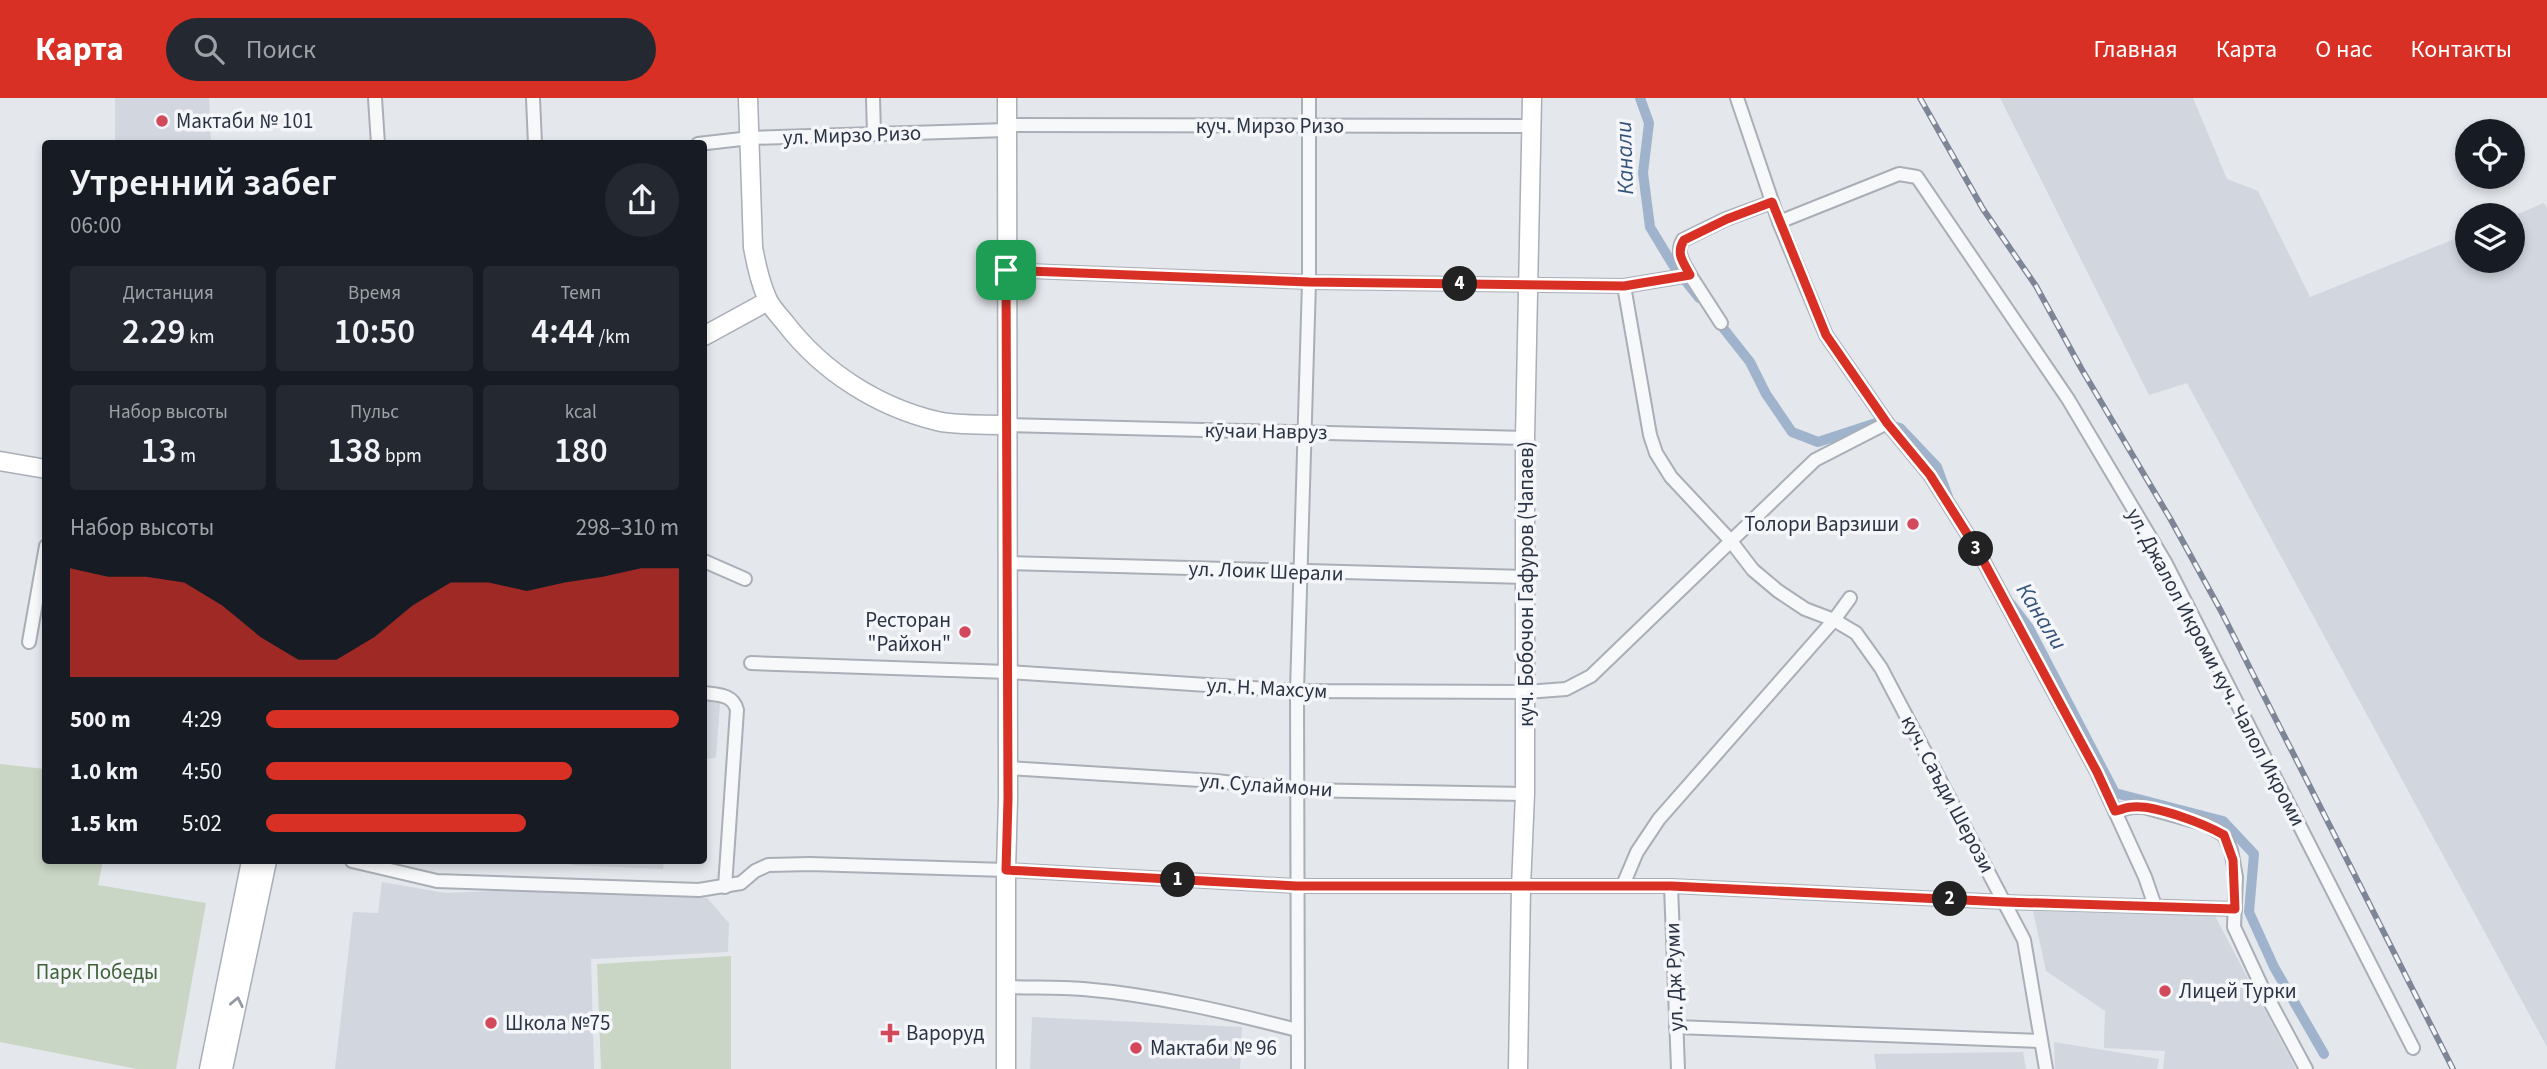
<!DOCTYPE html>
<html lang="ru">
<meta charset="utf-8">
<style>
body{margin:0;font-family:"Source Sans 3",sans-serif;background:#242831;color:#f1f3f6;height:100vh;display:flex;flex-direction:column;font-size:26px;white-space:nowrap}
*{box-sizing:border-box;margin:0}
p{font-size:23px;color:#9ea1a6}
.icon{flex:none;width:38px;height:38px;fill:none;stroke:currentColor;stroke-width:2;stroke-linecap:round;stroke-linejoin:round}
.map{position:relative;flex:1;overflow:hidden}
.sheet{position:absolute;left:42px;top:42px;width:665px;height:724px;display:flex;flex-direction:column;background:#171b24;border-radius:7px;box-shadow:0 4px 10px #0003}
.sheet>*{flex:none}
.buttons{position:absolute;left:2455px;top:21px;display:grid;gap:14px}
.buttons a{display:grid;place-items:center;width:70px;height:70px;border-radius:50%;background:#171b24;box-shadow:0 4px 10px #0003;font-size:35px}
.pin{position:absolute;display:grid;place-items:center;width:60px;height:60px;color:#fff;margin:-30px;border-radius:14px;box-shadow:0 4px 10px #0006}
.km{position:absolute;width:35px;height:35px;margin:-18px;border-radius:50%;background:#222;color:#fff;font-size:19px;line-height:35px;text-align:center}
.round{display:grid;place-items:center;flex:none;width:74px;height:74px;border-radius:37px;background:#242831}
.overview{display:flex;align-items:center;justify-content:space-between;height:119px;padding:0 28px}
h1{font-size:38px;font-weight:600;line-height:52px}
.figures{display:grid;grid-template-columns:repeat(3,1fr);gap:10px;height:119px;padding:7px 28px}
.figures div{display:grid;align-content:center;border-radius:7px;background:#242831;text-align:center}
.figures b{font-size:35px;font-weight:600}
.figures small{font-size:19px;font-weight:400}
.figures p{font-size:19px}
.chart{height:196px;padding:14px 28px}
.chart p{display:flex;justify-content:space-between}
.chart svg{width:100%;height:126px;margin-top:7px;fill:#d93025;opacity:.7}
ul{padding:0 28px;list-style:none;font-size:23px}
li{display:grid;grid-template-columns:112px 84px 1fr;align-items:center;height:52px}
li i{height:18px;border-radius:9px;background:#d93025}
header{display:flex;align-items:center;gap:42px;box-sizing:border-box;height:98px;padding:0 35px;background:#d93025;color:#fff}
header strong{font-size:33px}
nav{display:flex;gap:38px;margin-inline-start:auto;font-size:24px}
.search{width:490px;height:63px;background:#242831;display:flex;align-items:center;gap:18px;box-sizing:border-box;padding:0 24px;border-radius:38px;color:#9ea1a6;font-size:26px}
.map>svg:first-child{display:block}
.built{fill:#d2d6de}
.green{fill:#c9d6c5}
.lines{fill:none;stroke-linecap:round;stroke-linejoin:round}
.canal{stroke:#9fb4cc;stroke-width:10}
.street-casing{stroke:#a9aeb7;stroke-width:16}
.secondary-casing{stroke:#a9aeb7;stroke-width:21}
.street{stroke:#f7f8fa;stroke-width:12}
.secondary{stroke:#fff;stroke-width:18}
.rail-casing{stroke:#7d8696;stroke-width:6}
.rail{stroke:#f4f6f9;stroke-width:3.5;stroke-dasharray:10;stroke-linecap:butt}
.oneway{stroke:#959aa2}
.route-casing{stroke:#fff;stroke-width:14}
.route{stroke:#d93025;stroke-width:9}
.poi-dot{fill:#d1495b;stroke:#f4f6f9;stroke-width:2.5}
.labels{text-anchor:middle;stroke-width:7;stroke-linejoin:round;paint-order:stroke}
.poi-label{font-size:21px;fill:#2b3445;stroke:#f4f6f9;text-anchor:start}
.street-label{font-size:21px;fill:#2b3445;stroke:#f4f6f9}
.park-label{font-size:21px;fill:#3f6138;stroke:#f4f6f9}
.water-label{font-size:23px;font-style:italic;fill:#34527a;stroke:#f4f6f9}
</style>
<header>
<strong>Карта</strong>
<div class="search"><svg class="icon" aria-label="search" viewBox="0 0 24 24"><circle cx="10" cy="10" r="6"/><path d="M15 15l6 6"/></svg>Поиск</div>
<nav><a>Главная</a><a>Карта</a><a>О нас</a><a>Контакты</a></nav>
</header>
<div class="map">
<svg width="2547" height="971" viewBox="0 0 2547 971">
<rect width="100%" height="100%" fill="#e4e7ec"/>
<g class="built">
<path d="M115,0H209L211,45H115Z"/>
<path d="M2000,0H2193L2227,81L2258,93L2310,199L2467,136L2468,163H2513V118L2544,105L2547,110V949L2187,285L2149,297Z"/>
<path d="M704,601L720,605L716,660L704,661Z"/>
<path d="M571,763H664L663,771L571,767Z"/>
<path d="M382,784L445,795L516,792L707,800L729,825L728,854L591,861L594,971H335L353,814L378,815Z"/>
<path d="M2033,813L2215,818L2296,971H2163L2165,953L2104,950L2105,913L2046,873Z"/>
<path d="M1032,919L1242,929L1240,971H1030Z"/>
<path d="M2054,944L2159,961L2157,971H2055Z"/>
<path d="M2023,954L2026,971H1876L1874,956Z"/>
</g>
<g class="green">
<path d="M0,666L45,671L46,763H103L98,787L206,805L176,971H137L0,944Z"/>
<path d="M731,858V971H601L597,866Z"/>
</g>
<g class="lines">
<g class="canal">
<path d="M1640,0L1649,25L1643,75L1650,129L1673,167L1699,200"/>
<path d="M1716,221L1750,264L1766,296L1792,334L1818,344L1879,324L1900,330L1937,369L1948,399"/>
<path d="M2011,506L2029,530L2115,695L2223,723L2254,756L2249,814L2274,869L2324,956"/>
</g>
<g class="street-casing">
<g id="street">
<path d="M375,0L378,46"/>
<path d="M533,0L535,46"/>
<path d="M873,0L874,36"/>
<path d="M1737,0L1779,124L1826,237L1887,325L1930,377L1978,453L2097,674L2145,779L2155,808"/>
<path d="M1007,27L1532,28"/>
<path d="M698,46L750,40L1007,32"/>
<path d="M1779,124L1899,76L1917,79L2068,301L2165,464L2413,950"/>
<path d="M1006,172L1309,184L1624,188L1690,177C1684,165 1675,156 1683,142L1726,121L1772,104"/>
<path d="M1690,177L1721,225"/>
<path d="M1624,188L1650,337L1656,355L1671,379L1730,442L1753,472L1778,493L1805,511L1834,522L1856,535L1881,570L2024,842L2046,971"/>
<path d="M1006,327L1525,340"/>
<path d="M704,463L745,481"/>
<path d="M1006,465L1526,479"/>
<path d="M29,544L46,448"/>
<path d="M751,565L1008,574L1297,593L1526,594L1566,591L1591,578L1815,362L1887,325"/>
<path d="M704,595C718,597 733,596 737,612L725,789"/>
<path d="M1008,670L1216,683L1297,692L1525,696"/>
<path d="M2115,713L2133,709H2144L2205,726L2224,737L2231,752L2236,779L2234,829L2261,887L2306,971"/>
<path d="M352,763L437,783L699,792L741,785L755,773L768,767L810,766L1006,772L1296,788H1671L2005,804L2235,811"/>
<path d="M1623,787L1637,754L1659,721L1834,522L1850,500"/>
<path d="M1671,788L1678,971"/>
<path d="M1007,889C1032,890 1058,889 1083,891C1155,897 1227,914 1297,932"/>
<path d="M1676,929L2041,943"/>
<path d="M1298,971L1297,593L1309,184V0"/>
</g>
</g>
<g class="secondary-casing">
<g id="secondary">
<path d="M748,0L753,149C756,166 760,184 767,200C771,210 780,218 786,226C823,274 878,309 937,323C958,328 984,326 1006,327"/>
<path d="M704,238L768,203"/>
<path d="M0,363L46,371"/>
<path d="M209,971L251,763"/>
<path d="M223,971L267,763"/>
<path d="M1006,971V772L1008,701L1007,0"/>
<path d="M1518,971L1521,789L1525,696V340L1532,0"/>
</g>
</g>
<use href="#street" class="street"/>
<use href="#secondary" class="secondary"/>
<g class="rail-casing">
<path id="rail" d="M1920,0L1983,111L2036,188L2081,270L2171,422L2221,513L2453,971"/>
</g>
<use href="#rail" class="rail"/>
</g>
<defs><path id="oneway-chevron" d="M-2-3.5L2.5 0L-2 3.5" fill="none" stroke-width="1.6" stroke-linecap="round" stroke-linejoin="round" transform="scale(1.75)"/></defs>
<use class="oneway" href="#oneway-chevron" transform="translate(237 904) rotate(-78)"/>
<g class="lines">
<g class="route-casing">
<path id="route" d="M1772,104L1826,237L1887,325L1930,377L1978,453L2097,674L2115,713C2121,712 2126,709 2132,709C2153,706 2205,726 2224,737L2233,762L2235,811L2005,804L1671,788H1296L1006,772L1008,701L1006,172L1309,184L1624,188L1690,177C1684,165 1675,156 1684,142L1727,121Z"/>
</g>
<use href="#route" class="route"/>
</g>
<g class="poi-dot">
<circle cx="162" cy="23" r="7"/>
<circle cx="1913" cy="426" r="7"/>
<circle cx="965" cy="534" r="7"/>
<circle cx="2165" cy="893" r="7"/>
<circle cx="491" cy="925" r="7"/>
<path d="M886.5 924.5h7v7h7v7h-7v7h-7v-7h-7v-7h7z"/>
<circle cx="1136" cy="950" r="7"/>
</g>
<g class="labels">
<g class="poi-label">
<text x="176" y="30">Мактаби № 101</text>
<text x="1899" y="433" text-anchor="end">Толори Варзиши</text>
<text x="951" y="529" text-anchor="end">Ресторан<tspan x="951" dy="24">"Райхон"</tspan></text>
<text x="2179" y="900">Лицей Турки</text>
<text x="505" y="932">Школа №75</text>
<text x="906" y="942">Вароруд</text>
<text x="1150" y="957">Мактаби № 96</text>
</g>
<g class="street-label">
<text x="1270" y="35">куч. Мирзо Ризо</text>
<text transform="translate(852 37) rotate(-2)" y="7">ул. Мирзо Ризо</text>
<text transform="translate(1266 333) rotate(1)" y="7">кӯчаи Навруз</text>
<text transform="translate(1266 473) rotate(2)" y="7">ул. Лоик Шерали</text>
<text transform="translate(1526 486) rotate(-90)" y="7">куч. Бобочон Гафуров (Чапаев)</text>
<text transform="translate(2216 569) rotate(62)" y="7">ул. Джалол Икроми куч. Чалол Икроми</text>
<text transform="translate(1267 590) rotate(3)" y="7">ул. Н. Махсум</text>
<text transform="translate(1266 687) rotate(4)" y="7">ул. Сулаймони</text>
<text transform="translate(1948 696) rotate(62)" y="7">куч. Саъди Шерози</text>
<text transform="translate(1674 879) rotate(-92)" y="7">ул. Дж Руми</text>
</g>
<g class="park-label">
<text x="97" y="881">Парк Победы</text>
</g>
<g class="water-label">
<text transform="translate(1624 60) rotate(-92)" y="8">Канали</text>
<text transform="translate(2042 518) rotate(58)" y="8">Канали</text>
</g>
</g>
</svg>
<div class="buttons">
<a><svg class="icon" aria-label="locate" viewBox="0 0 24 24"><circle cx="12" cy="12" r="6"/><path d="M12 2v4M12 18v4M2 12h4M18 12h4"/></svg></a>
<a><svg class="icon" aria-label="layers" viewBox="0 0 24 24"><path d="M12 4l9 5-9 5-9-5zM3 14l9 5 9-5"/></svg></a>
</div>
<div class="pin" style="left:1006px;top:172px;background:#1e9e55"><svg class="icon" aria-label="arrive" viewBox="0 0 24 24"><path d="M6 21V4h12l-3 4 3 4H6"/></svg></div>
<b class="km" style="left:1178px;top:782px">1</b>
<b class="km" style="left:1950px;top:801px">2</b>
<b class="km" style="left:1976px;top:451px">3</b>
<b class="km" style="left:1460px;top:186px">4</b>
<section class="sheet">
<div class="overview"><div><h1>Утренний забег</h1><p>06:00</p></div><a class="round"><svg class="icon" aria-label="share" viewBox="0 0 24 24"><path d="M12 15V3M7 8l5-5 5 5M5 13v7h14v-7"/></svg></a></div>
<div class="figures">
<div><p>Дистанция</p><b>2.29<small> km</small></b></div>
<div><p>Время</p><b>10:50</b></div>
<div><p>Темп</p><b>4:44<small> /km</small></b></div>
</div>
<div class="figures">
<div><p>Набор высоты</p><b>13<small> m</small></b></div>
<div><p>Пульс</p><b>138<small> bpm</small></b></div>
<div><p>kcal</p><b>180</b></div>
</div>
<div class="chart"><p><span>Набор высоты</span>298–310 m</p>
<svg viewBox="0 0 160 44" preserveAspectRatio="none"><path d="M0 44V6L10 9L20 9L30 11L40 19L50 30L60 38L70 38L80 30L90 19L100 11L110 11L120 14L130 11L140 9L150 6L160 6V44z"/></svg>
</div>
<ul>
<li><b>500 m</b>4:29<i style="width:100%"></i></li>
<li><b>1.0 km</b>4:50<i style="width:74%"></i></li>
<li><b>1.5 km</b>5:02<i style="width:63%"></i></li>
</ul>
</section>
</div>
